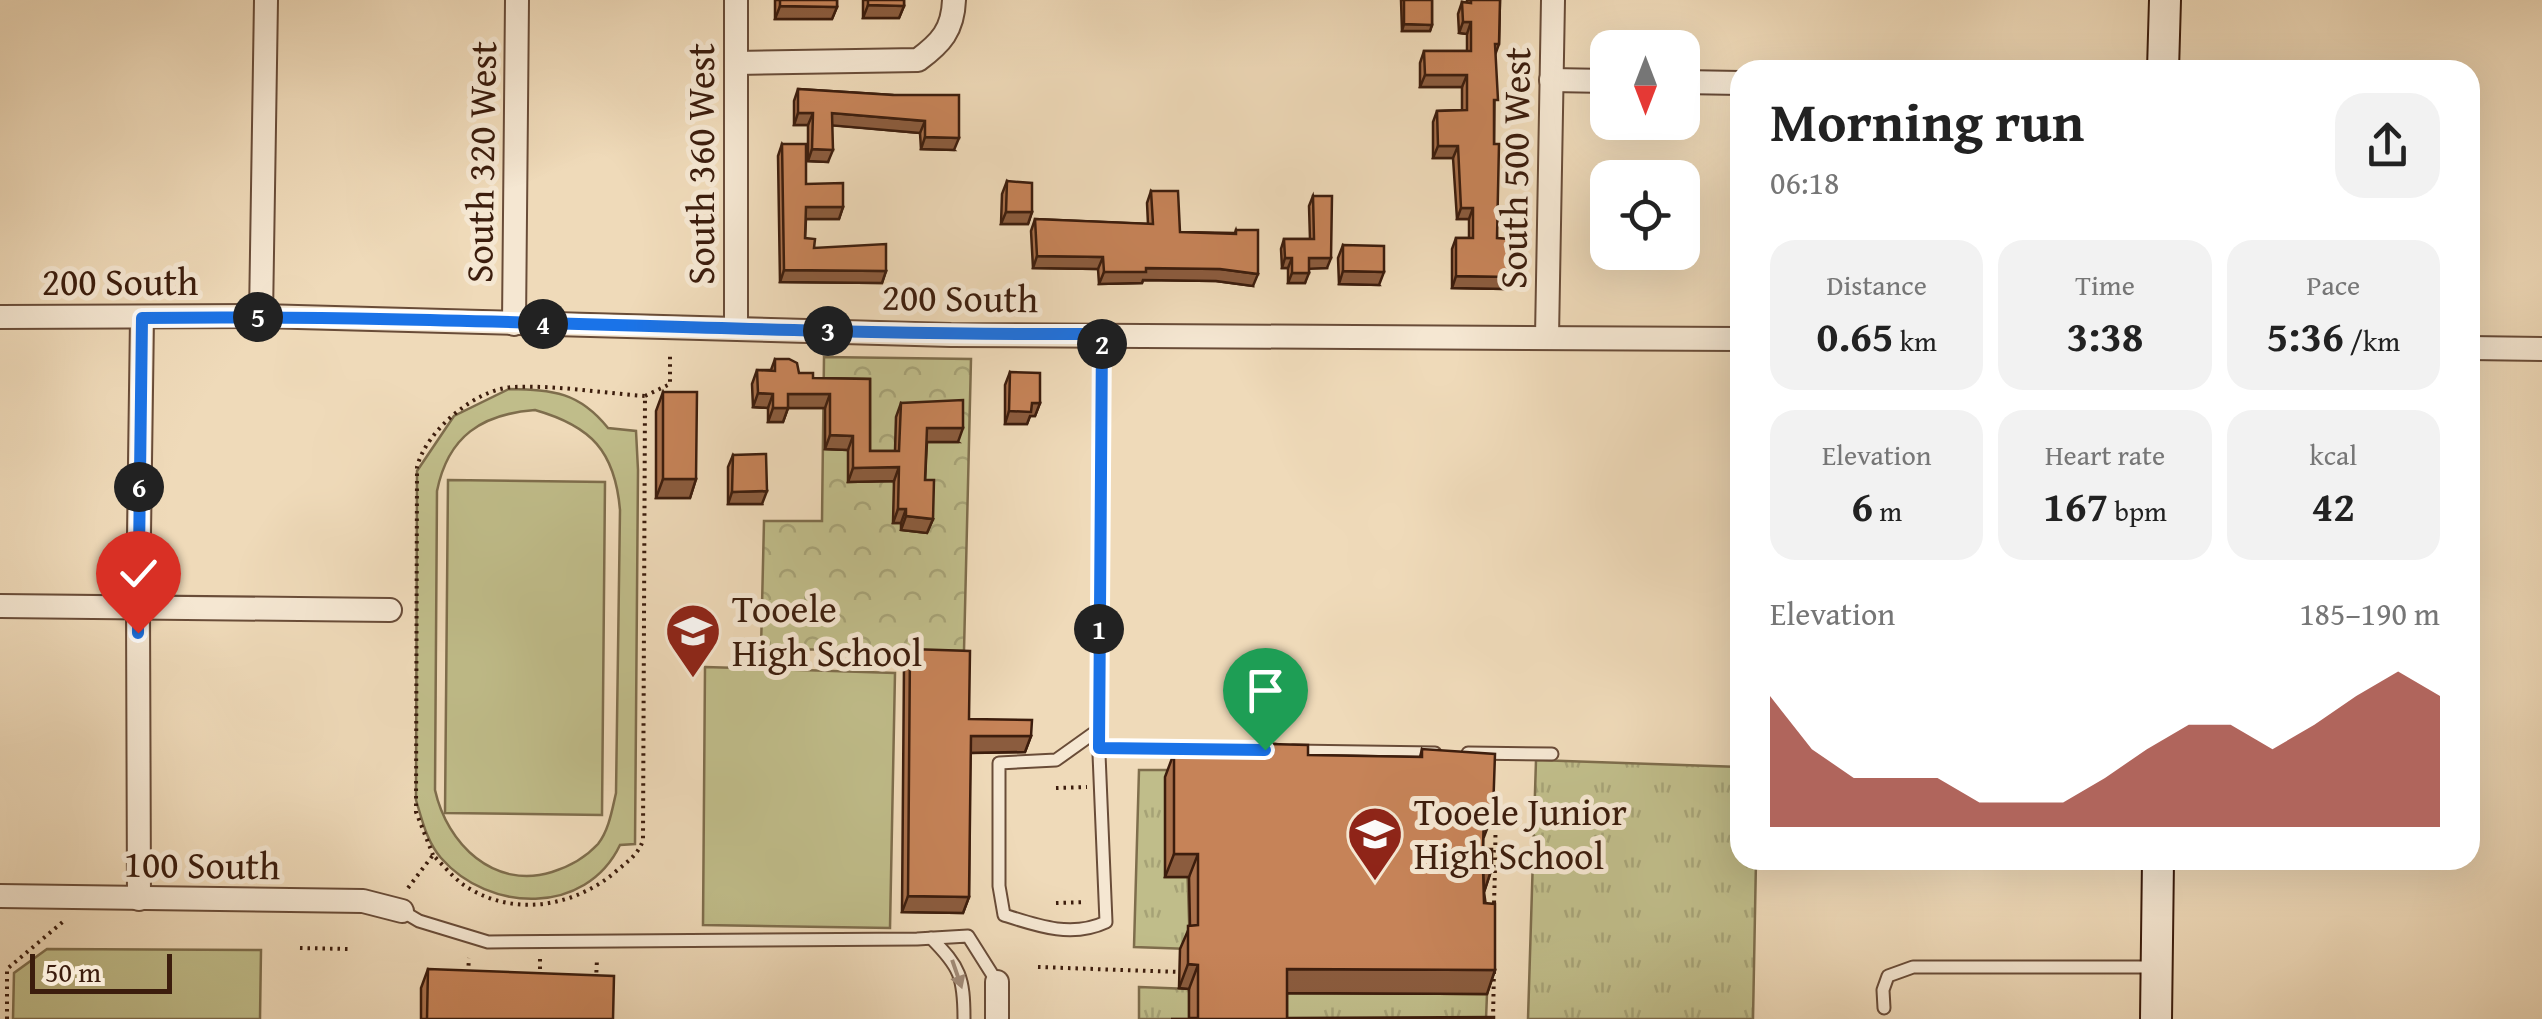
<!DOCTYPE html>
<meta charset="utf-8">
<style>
body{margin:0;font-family:"Gentium Book Plus",serif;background:#f2f2f2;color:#222;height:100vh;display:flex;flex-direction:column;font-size:38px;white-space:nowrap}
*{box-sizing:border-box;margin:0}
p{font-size:32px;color:#767676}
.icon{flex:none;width:55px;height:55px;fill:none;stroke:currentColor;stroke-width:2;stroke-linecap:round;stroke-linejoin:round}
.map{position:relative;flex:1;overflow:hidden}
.sheet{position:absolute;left:1730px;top:60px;width:750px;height:810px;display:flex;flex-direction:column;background:#fff;border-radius:30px;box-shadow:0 10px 40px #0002}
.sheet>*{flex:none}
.needle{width:65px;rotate:180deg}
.fabs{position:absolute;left:1590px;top:30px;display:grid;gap:20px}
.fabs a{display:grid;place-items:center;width:110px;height:110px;border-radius:20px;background:#fff;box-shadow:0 10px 40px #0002;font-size:50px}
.scale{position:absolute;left:30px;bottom:25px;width:142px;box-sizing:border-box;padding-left:10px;border:5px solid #3c1d0d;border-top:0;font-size:28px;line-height:35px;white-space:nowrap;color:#3c1d0d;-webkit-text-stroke:8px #f5e7d2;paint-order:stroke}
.pin{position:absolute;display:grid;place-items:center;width:85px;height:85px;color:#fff;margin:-102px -42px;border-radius:50% 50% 50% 0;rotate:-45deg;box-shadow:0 0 10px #0007}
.pin .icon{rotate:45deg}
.km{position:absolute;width:50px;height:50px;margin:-25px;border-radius:50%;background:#222;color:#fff;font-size:28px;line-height:50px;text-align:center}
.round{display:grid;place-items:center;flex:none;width:105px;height:105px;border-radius:30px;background:#f2f2f2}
.overview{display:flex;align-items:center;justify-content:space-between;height:170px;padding:0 40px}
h1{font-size:55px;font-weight:700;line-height:75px}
.metrics{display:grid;grid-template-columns:repeat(3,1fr);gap:15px;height:170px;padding:10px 40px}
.metrics div{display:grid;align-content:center;border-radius:25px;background:#f2f2f2;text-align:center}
.metrics b{font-size:42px;font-weight:700}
.metrics small{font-size:28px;font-weight:400}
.metrics p{font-size:28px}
.chart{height:280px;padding:20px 40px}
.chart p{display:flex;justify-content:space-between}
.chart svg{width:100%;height:180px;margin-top:10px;fill:#8f2418;opacity:.7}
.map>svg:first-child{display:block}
.grass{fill:url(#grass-tufts);stroke:#7e6d4c;stroke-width:2.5}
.park{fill:url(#park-crowns);stroke:#7e6d4c;stroke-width:2.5}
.garden{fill:#c0bd8a;stroke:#7e6d4c;stroke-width:2.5;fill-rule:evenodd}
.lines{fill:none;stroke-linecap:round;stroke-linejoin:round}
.lane-casing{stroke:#694c38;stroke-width:15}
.street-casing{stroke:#694c38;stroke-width:26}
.secondary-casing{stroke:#3c1d0d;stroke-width:34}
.path{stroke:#3c1d0d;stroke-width:4;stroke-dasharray:2.5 5;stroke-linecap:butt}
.lane{stroke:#f5e7d2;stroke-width:11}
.street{stroke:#f5e7d2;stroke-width:22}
.secondary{stroke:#f5e7d2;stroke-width:30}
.wall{fill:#aa714c;stroke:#3c1d0d;stroke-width:2.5}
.shaded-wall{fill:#8b5c3e;stroke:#3c1d0d;stroke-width:2.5}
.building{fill:#c68358;stroke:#3c1d0d;stroke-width:2.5}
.oneway{fill:#a28c79}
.route-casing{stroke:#fff;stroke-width:20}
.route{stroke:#1a73e8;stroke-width:12}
.labels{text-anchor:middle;stroke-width:10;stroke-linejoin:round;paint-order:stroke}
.street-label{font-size:38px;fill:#3c1d0d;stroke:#f5e7d2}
.poi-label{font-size:38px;fill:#3c1d0d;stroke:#f5e7d2;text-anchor:start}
</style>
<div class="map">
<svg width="2542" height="1019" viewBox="0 0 2542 1019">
<defs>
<pattern id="grass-tufts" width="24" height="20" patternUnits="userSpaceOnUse" patternTransform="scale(2.5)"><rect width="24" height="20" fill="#c0bd8a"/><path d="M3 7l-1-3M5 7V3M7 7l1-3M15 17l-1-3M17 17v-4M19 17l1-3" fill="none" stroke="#a6a276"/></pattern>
<pattern id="park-crowns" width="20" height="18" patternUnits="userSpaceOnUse" patternTransform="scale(2.5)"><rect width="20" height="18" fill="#c0bd8a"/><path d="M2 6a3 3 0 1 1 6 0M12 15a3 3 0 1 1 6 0" fill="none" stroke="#a6a276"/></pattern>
</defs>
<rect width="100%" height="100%" fill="#efdab9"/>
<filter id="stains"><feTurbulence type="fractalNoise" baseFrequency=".002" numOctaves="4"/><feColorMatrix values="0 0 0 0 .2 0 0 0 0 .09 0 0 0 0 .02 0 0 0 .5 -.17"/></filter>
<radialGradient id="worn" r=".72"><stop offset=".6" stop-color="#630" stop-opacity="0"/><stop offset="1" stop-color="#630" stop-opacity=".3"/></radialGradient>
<g class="grass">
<path d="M1536,760L1740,767V860H1756L1753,1019H1528Z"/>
<path d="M1139,770H1184L1190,949L1134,947Z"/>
<path d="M1139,987L1189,989V1019H1139Z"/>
<path d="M1279,993L1487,994L1486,1019H1278Z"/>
</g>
<path class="park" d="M824,357L971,359L964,651L761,649L764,521H822Z"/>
<g class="garden">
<path d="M509,389C554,390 579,392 608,428L636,431L638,470L635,844L620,845C586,916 489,913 441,858C427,842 422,820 416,800L417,471L454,416ZM535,410C591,426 615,451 620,510L616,793C612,810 609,830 598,844C586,857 568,867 552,872C494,890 447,844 435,790L437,491C448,436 482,414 535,410Z"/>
<path d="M448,480L605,482L602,815L445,813Z"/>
<path d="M705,667L895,673L890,928L703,925Z"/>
<path d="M47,949L261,950L260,1019H13L14,973Z"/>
</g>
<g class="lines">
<g class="lane-casing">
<g id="lane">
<path d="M1098,730L1056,760L999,763V886L1004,915C1038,926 1072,938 1106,922L1098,730L1102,333"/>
<path d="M1099,748L1275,750"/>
<path d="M1293,751L1435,753"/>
<path d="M1468,753L1552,754"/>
<path d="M402,911L419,921L488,942L917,939L968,936L997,982"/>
<path d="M931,938C960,967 964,977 964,1019"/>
<path d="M1884,1008L1883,990L1888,976L1913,967H2153"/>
</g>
</g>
<g class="street-casing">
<g id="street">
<path d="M736,0V328"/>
<path d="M736,63L918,60C941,43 953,30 954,0"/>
<path d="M1551,80L1608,81"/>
<path d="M1682,82L1740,83"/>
<path d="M261,316L266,0"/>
<path d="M0,317L261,316L951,335L1740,339"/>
<path d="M514,324L517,0"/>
<path d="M1547,337L1553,0"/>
<path d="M2470,348L2542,349"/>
<path d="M0,606L390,610"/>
<path d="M0,896L363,901L402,911"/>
<path d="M139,899L138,606L142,318"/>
<path d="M997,982V1019"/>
</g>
</g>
<g class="secondary-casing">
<g id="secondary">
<path d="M2163,70L2165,0"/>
<path d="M2156,1019L2158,860"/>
</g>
</g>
<g class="path">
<path d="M645,396L670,384V352"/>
<path d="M1056,788L1087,787"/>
<path d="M1493,793H1496L1495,869"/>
<path d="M1489,869H1495L1494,904"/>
<path d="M408,888L433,855C442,864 451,875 461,883C508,917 569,909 613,874C625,863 638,856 643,840L645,396C602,393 556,385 513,387C475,389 426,431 417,467L416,812L433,855"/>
<path d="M1056,903L1086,902"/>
<path d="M300,948L348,949"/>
<path d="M540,959V974"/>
<path d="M1038,967L1179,972"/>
<path d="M468,973L469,958"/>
<path d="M596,980L597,959"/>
<path d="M7,1019V969L65,920"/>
<path d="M1493,1019L1494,969"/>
</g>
<use href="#lane" class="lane"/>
<use href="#street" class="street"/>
<use href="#secondary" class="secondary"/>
</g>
<g class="wall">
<path d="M775,0H837V7L832,19H775Z"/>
<path d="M863,0H904V6L899,18H863Z"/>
<path d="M1401,0H1432V25L1430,31H1402Z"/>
<path d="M1467,0H1500L1499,44L1495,55L1494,144L1497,238L1510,277L1506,289L1452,288V249L1456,238H1469V219H1457L1453,158H1433V122L1437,111L1462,110V87H1420V63L1424,51H1467V34L1459,33L1458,14L1462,2L1467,3Z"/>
<path d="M798,89L893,95L954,150L921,149L920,133L832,125L828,162L808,161V125H794V101Z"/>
<path d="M782,144L806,184L843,207L839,219H806L805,238L814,248L886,271L882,283L780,282L778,156Z"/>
<path d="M1007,181L1032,212L1028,224H1001L1002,194Z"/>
<path d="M1151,191L1180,232L1235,233L1236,230L1253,286L1216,281L1143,280L1142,283L1099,284L1098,269L1033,268L1031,231L1035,219L1148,224L1147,203Z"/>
<path d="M1313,196L1327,268H1309L1305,283H1288V268H1282L1281,249L1284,239H1310L1309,206Z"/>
<path d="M1343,245L1379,285L1339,284L1338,258Z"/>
<path d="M775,359L799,373L813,378L870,379V451H895L896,417L901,403L958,442H927L925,480L933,519L927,533L901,530V523H893L894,481L848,482V450L825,449V408H788L783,422H768V408L753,407L752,384L757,370H771Z"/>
<path d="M1010,372L1040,403L1035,416H1030L1027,424H1005V385Z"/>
<path d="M663,392L696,479L690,498H656V411Z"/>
<path d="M733,455L762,504H728V467Z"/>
<path d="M910,649L969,719L1031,736L1025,752L970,753L969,897L963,913L902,912L904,665Z"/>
<path d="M1265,744L1308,755L1420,757L1422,749L1493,813L1483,837V849L1492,868L1484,892L1495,970L1487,994L1287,993V1018H1189V989L1179,988L1180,949L1190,926L1189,877H1165V777L1174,753L1190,751L1192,746L1232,753H1261Z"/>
<path d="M428,969L613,1019H421V988Z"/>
</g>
<g class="shaded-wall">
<path d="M868,5L904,6L899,18H863Z"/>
<path d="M780,6L837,7L832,19H775Z"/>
<path d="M1463,22H1471L1467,34L1459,33Z"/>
<path d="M1404,24L1432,25L1430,31H1402Z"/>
<path d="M1425,75H1467L1462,87H1420Z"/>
<path d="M798,113H813L808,125H794Z"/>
<path d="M832,113L925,121L920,133L827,125Z"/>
<path d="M925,137L959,138L954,150L921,149Z"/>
<path d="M1438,146H1458L1453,158H1433Z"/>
<path d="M812,149L833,150L828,162L808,161Z"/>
<path d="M806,207H843L839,219H801Z"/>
<path d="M1461,208H1473L1469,219H1457Z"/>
<path d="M1006,212H1032L1028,224H1001Z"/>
<path d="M1037,256L1103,257L1098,269L1033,268Z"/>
<path d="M1285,258H1292L1288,268H1282Z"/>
<path d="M1309,258H1331L1327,268L1305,269Z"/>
<path d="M1146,268L1220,269L1258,274L1253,286L1216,281L1143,280L1142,283L1099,284L1104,272Z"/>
<path d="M784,270L886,271L882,283L780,282Z"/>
<path d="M1343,271L1384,272L1379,285L1339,284Z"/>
<path d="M1292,273H1309L1305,283H1288Z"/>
<path d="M1456,276L1510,277L1506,289L1452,288Z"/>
<path d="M758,393L773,394L768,408L753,407Z"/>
<path d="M788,394H830L825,408H783Z"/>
<path d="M1032,403H1040L1035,416H1030L1027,424H1005L1009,411Z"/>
<path d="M773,408H788L783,422H768Z"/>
<path d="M927,428H963L958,442H922Z"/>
<path d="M830,435L853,436L848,450L825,449Z"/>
<path d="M899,467L894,481L848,482L853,468Z"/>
<path d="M663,479H696L690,498H656Z"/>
<path d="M767,491L762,504H728L732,492Z"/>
<path d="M898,509H906L901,523H893Z"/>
<path d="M906,516L933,519L927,533L901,530Z"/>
<path d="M971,736H1031L1025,752L964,753Z"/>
<path d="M1484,813H1493L1484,837L1475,836Z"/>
<path d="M1174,854H1198L1189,877H1165Z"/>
<path d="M1483,868H1492L1484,892Z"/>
<path d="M908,896L969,897L963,913L902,912Z"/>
<path d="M1188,964L1198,965L1189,989L1179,988Z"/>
<path d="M1287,969L1495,970L1487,994L1279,993Z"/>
</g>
<g class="building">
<path d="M780,0H837V7L780,6Z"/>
<path d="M868,0H904V6L868,5Z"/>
<path d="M1404,0H1432V25L1404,24Z"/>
<path d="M1471,0H1500L1499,44H1495L1498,100H1494V144H1499L1497,238L1510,239V277L1456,276V238H1473V208H1461L1458,146H1438L1437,111L1467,110V75H1425L1424,51H1471V22H1463L1462,2L1471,3Z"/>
<path d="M798,89L893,95H959V138L925,137V121L832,113L833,150L812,149L813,113H798Z"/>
<path d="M782,144H806V184L843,183V207H806L805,238L815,239L814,248L886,244V271L784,270Z"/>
<path d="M1007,181L1032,183V212H1006Z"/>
<path d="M1151,191H1178L1180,232L1236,234V230H1258V274L1220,269L1146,268V272H1104L1103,257L1037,256L1035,219L1153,224Z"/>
<path d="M1313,196H1332L1331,258H1309V273H1292V258H1285L1284,239H1314Z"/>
<path d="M1343,245L1384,246V272L1343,271Z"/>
<path d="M775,359H789L797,363L799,373H813V378L870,379V451H899L901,403L963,400V428H927L925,480H934L933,519L906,516V509H898L899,467L853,468V436L830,435V394H788V408H773V394L758,393L757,370L775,371Z"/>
<path d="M1010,372L1040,373V403H1032L1031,412L1009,411Z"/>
<path d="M663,392H697L696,479H663Z"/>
<path d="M766,454L767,491L732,492L733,455Z"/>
<path d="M910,649L970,651L969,719L1032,720L1031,736H971L969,897L908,896Z"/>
<path d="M1265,744L1308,745V755L1422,757V749L1495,754L1493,813H1484L1483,849H1492V868H1483L1484,903L1495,904V970L1287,969V1018L1494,1017V1019H1171H1198V965L1188,964V926L1198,925V854H1174V753L1193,751L1192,746L1232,748V753H1264Z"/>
<path d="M428,969L614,976L613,1019H427Z"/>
</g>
<defs><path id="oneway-solid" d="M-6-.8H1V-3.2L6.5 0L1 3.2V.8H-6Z" transform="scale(2.5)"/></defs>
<use class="oneway" href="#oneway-solid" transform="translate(957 974) rotate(71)"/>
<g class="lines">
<g class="route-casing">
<path id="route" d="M138,633L142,318C462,314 782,336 1102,334L1099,748L1265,750"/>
</g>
<use href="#route" class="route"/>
</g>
<defs>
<g id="school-pin" transform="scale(2.875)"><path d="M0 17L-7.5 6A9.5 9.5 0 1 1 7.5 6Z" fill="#8f2418" stroke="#f5e7d2"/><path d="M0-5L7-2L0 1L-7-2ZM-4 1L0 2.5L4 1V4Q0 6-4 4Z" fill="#fff"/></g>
</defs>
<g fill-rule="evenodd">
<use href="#school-pin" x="693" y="631"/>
<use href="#school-pin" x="1375" y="834"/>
</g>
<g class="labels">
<g class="street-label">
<text transform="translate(481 162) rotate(-89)" y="13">South 320 West</text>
<text transform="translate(701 164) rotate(-90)" y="13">South 360 West</text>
<text transform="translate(1515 168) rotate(-89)" y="13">South 500 West</text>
<text x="120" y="295">200 South</text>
<text transform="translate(960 298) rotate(1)" y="13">200 South</text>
<text transform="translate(202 865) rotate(1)" y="13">100 South</text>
</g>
<g class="poi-label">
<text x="732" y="622">Tooele<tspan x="732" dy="44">High School</tspan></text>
<text x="1414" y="825">Tooele Junior<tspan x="1414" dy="44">High School</tspan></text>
</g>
</g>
<rect width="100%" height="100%" filter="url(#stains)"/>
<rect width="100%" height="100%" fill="url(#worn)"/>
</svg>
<div class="fabs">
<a><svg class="needle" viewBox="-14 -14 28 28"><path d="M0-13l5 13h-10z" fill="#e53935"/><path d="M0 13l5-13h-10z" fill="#767676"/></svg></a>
<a><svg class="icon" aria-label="locate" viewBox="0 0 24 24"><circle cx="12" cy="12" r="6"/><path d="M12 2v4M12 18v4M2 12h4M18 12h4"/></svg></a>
</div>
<div class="scale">50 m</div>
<div class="pin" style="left:1265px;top:750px;background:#1e9e55"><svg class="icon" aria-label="arrive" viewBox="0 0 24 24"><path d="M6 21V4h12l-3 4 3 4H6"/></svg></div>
<div class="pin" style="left:138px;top:633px;background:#d93025"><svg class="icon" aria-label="check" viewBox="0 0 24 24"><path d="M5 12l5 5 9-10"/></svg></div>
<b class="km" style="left:1099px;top:629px">1</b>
<b class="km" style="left:1102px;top:344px">2</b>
<b class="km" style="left:828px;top:331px">3</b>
<b class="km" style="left:543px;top:324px">4</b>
<b class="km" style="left:258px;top:317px">5</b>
<b class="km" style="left:139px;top:487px">6</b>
<section class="sheet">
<div class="overview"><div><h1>Morning run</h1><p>06:18</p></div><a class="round"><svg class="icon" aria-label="share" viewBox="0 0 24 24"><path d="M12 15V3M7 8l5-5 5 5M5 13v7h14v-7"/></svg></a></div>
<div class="metrics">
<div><p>Distance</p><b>0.65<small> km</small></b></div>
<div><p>Time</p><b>3:38</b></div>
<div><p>Pace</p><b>5:36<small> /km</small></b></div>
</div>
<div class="metrics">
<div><p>Elevation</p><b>6<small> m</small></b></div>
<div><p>Heart rate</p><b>167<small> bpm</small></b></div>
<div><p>kcal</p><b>42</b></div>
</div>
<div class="chart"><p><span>Elevation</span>185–190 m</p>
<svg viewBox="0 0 160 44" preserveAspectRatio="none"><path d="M0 44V12L10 25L20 32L30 32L40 32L50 38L60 38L70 38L80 32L90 25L100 19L110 19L120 25L130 19L140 12L150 6L160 12V44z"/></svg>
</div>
</section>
</div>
